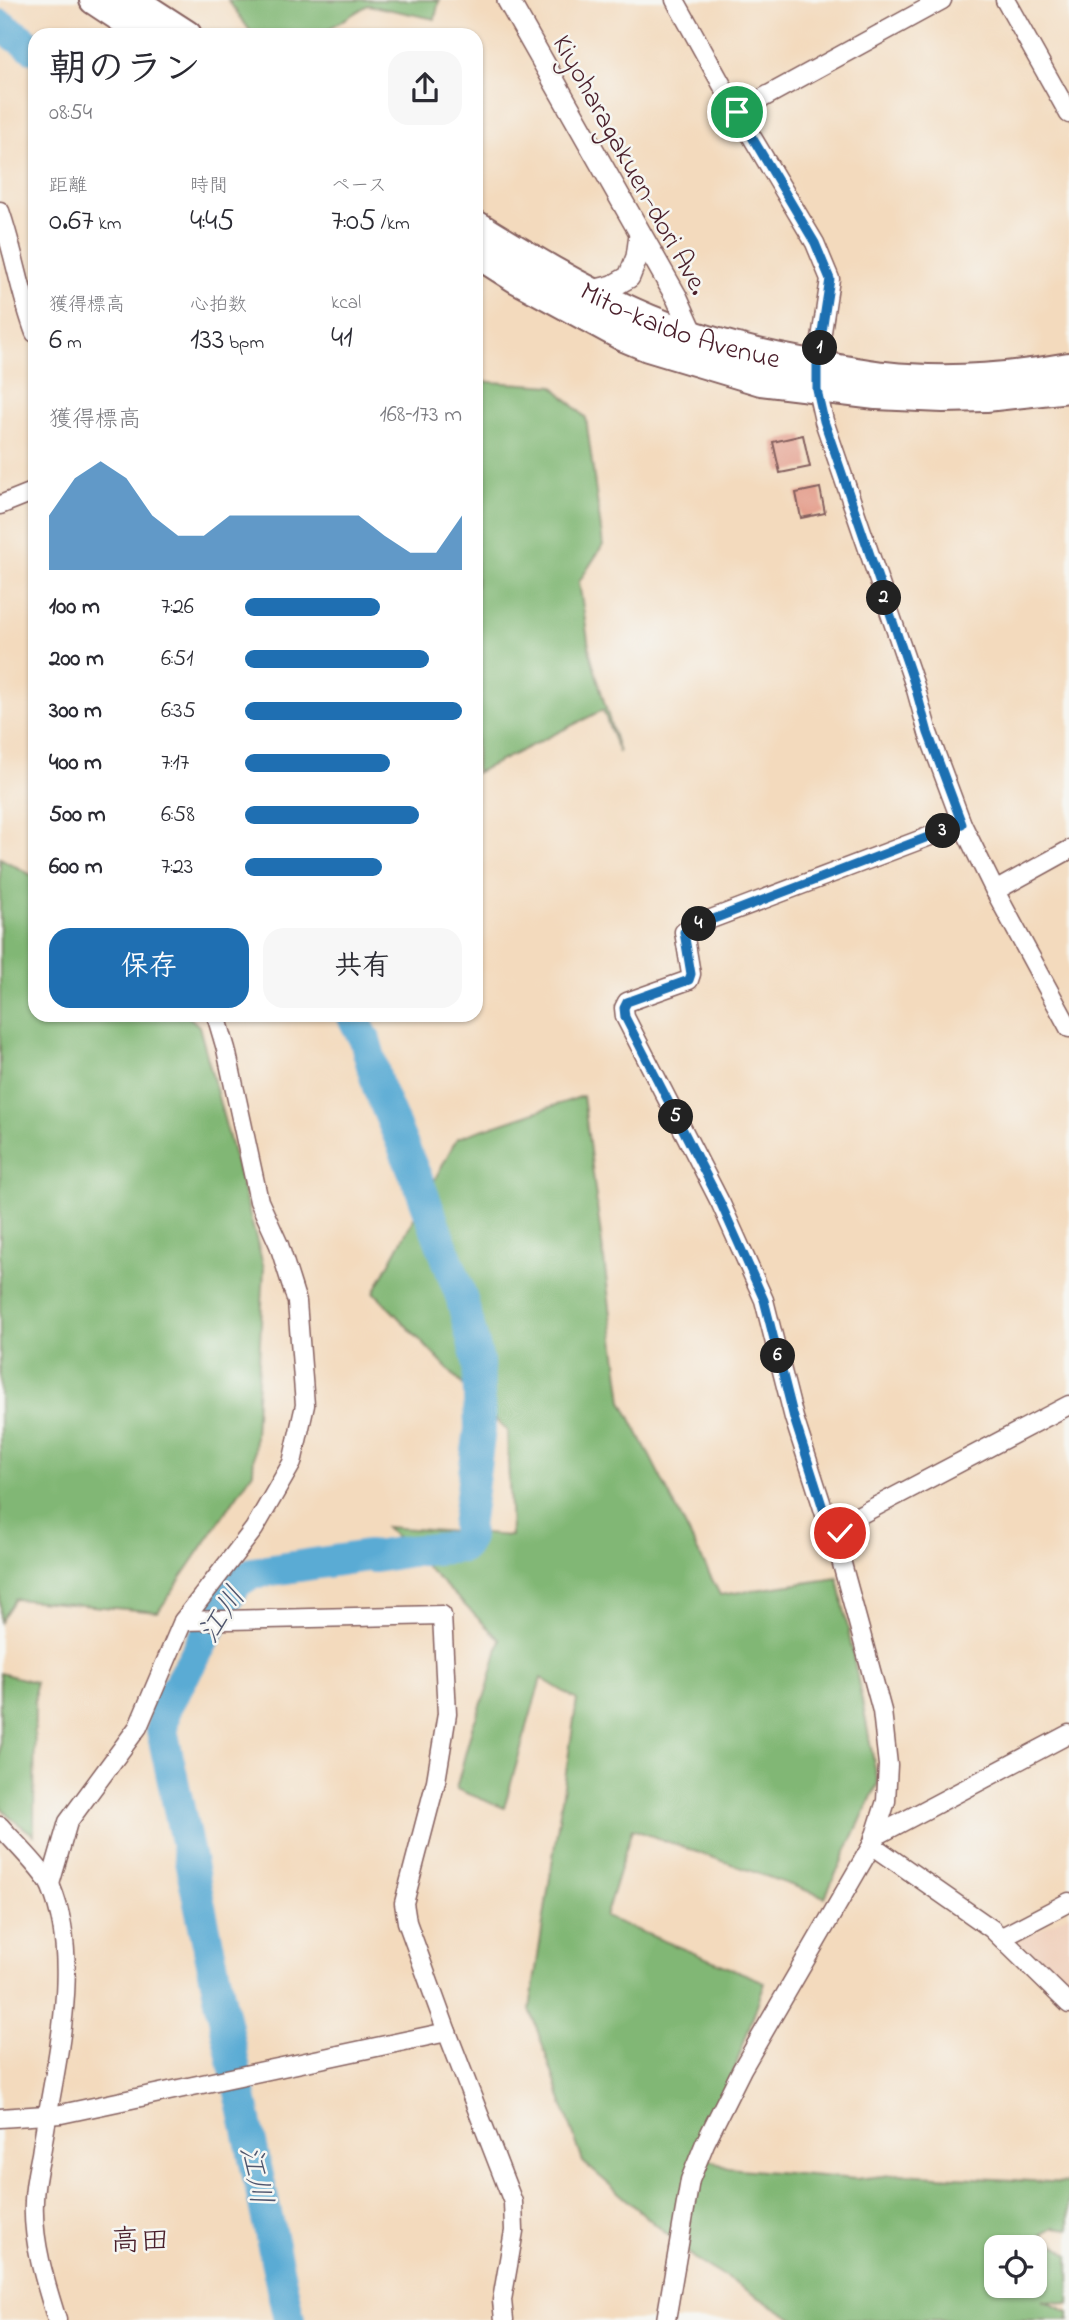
<!DOCTYPE html>
<html lang="ja">
<meta charset="utf-8">
<style>
body{margin:0;font-family:"Indie Flower","Klee One",sans-serif;background:#f7f7f7;color:#2b2b33;height:100vh;display:flex;flex-direction:column;font-size:26px;white-space:nowrap}
*{box-sizing:border-box;margin:0}
p{font-size:23px;color:#7c7c81}
.icon{flex:none;width:38px;height:38px;fill:none;stroke:currentColor;stroke-width:2;stroke-linecap:round;stroke-linejoin:round}
.map{position:relative;flex:1;overflow:hidden}
.panel{position:absolute;left:28px;top:28px;width:455px;height:994px;display:flex;flex-direction:column;background:#fff;border-radius:21px;box-shadow:0 2px 5px #0004}
.panel>*{flex:none}
.fabs{position:absolute;left:984px;top:2235px;display:grid;gap:14px}
.fabs a{display:grid;place-items:center;width:63px;height:63px;border-radius:14px;background:#fff;box-shadow:0 2px 5px #0004;font-size:35px}
.pin{position:absolute;display:grid;place-items:center;width:60px;height:60px;color:#fff;margin:-30px;border:4px solid #fff;border-radius:50%;box-shadow:0 2px 7px #0007}
.km{position:absolute;width:35px;height:35px;margin:-18px;border-radius:50%;background:#222;color:#fff;font-size:19px;line-height:35px;text-align:center}
.round{display:grid;place-items:center;flex:none;width:74px;height:74px;border-radius:21px;background:#f7f7f7}
.head{display:flex;align-items:center;justify-content:space-between;height:119px;padding:0 21px}
h1{font-size:38px;font-weight:600;line-height:52px}
.figures{display:grid;grid-template-columns:repeat(3,1fr);gap:10px;height:119px;padding:7px 21px}
.figures div{display:grid;align-content:center}
.figures b{font-size:30px;font-weight:600}
.figures small{font-size:19px;font-weight:400}
.figures p{font-size:19px}
.chart{height:196px;padding:14px 21px}
.chart p{display:flex;justify-content:space-between}
.chart svg{width:100%;height:126px;margin-top:7px;fill:#1f6fb2;opacity:.7}
.action{display:flex;gap:14px;margin-top:auto;padding:14px 21px}
.action a{flex:1;height:80px;border-radius:21px;background:#1f6fb2;color:#fff;font-size:28px;font-weight:600;line-height:80px;text-align:center}
.action a+a{background:#f7f7f7;color:#2b2b33}
ul{padding:0 21px;list-style:none;font-size:23px}
li{display:grid;grid-template-columns:112px 84px 1fr;align-items:center;height:52px}
li i{height:18px;border-radius:9px;background:#1f6fb2}
.map>svg:first-child{display:block}
.built{fill:#f0d0bc}
.forest{fill:#81b774;stroke:#666b50;stroke-width:2;fill-rule:evenodd}
.lines{fill:none;stroke-linecap:round;stroke-linejoin:round}
.river{stroke:#5aabd4;stroke-width:32}
.building{fill:#e49e8c}
.minor-casing{stroke:#85605e;stroke-width:21}
.tertiary-casing{stroke:#85605e;stroke-width:24}
.trunk-casing{stroke:#85605e;stroke-width:32}
.minor{stroke:#fff;stroke-width:18}
.tertiary{stroke:#fff;stroke-width:21}
.trunk{stroke:#fff;stroke-width:28}
.route-casing{stroke:#fff;stroke-width:14}
.route{stroke:#1f6fb2;stroke-width:9}
.labels{text-anchor:middle;stroke-width:5;stroke-linejoin:round;paint-order:stroke}
.street-label{font-size:28px;fill:#4a1f2b;stroke:#f6f6f2}
.water-label{font-size:30px;font-style:italic;fill:#50576f;stroke:#f6f6f2}
.neighbourhood-label{font-size:30px;fill:#4a1f2b;stroke:#f6f6f2}
</style>
<div class="map">
<svg width="1069" height="2320" viewBox="0 0 1069 2320">
<rect width="100%" height="100%" fill="#f6f6f2"/>
<filter id="ink" filterUnits="userSpaceOnUse"><feTurbulence type="fractalNoise" baseFrequency=".0143" numOctaves="2"/><feDisplacementMap in="SourceGraphic" scale="14" xChannelSelector="R" yChannelSelector="G"/><feConvolveMatrix kernelMatrix="1 2 1 2 8 2 1 2 1" color-interpolation-filters="sRGB"/></filter>
<filter id="wash" filterUnits="userSpaceOnUse"><feTurbulence type="fractalNoise" baseFrequency=".00686" numOctaves="4" result="noise"/><feDisplacementMap in="SourceGraphic" scale="28" xChannelSelector="R" yChannelSelector="G"/><feGaussianBlur stdDeviation="1.57" result="paint"/><feColorMatrix in="noise" values="0 0 0 0 0 0 0 0 0 0 0 0 0 0 0 0 0 1.4 0 .05"/><feComposite in="paint" operator="in"/></filter>
<g filter="url(#wash)">
<rect width="100%" height="100%" fill="#f3dabd"/>
<path class="built" d="M1069,1914V1991L1018,1941Z"/>
<g class="forest">
<path d="M228,0H439L435,19L368,5L318,35H253Z"/>
<path d="M476,381L553,386L586,418L603,545L579,582L590,653L619,753L603,710L476,773Z"/>
<path d="M0,858L35,877V1015H187L199,1026L264,1268L253,1472L158,1612L15,1599L0,1622Z"/>
<path d="M583,1096L622,1401L720,1595L838,1578L878,1783L825,1897L632,1829L605,1917L765,1982L704,2157L728,2168L856,2179L900,2174L1069,2183V2229L1054,2227L1042,2234L1069,2255V2304L1042,2300L1069,2312V2320H796L698,2261L583,2162L530,2009L577,1700L541,1678L504,1808L456,1789L472,1728L487,1690L500,1640L386,1527L511,1536L507,1431L374,1292L457,1138ZM996,2247H1034V2286H996Z"/>
<path d="M0,1673L35,1682L34,1835L12,1819L0,1806Z"/>
</g>
<g class="lines">
<g class="river">
<path d="M0,25L35,49"/>
<path d="M289,2320L162,1730L165,1708L236,1583L252,1573L367,1556L375,1557L409,1551L462,1547L468,1537L467,1527L480,1429L478,1361L461,1296L419,1184L378,1087L365,1040L352,1015"/>
</g>
</g>
<g id="blocks">
<g class="building">
<path d="M803,435L810,467L780,473L773,442Z"/>
<path d="M820,488L825,513L801,518L796,493Z"/>
</g>
</g>
</g>
<g filter="url(#ink)">
<use href="#blocks" fill-opacity="0" stroke="#85605e" stroke-width="2"/>
<g class="lines">
<g class="minor-casing">
<g id="minor">
<path d="M675,0L737,112L815,243L830,279L817,365V390L824,421L915,686L928,733L962,824L995,891L1069,1028"/>
<path d="M1005,0L1069,114"/>
<path d="M737,112L942,0"/>
<path d="M0,211C14,251 20,293 35,333"/>
<path d="M0,505L35,491"/>
<path d="M995,891L1069,850"/>
<path d="M840,1533L829,1527L794,1418L764,1300L721,1204L625,1017L624,1008L627,1002L689,980L691,974L684,932L690,927L962,824"/>
<path d="M183,1621L442,1615L447,1714L436,1781L404,1903L407,1922L447,2032L513,2202L514,2231L502,2300L504,2320"/>
<path d="M0,1826C12,1840 45,1872 51,1887C84,1966 53,2072 41,2154C38,2169 34,2185 34,2201C32,2241 45,2282 57,2320"/>
<path d="M874,1837L1069,1734"/>
<path d="M872,1845L992,1929L1069,2004"/>
<path d="M50,1884L68,1822L138,1727L183,1621L254,1529L292,1463L305,1405L297,1302L279,1245L259,1201L226,1049L216,1015"/>
<path d="M1002,1937L1069,1902"/>
<path d="M0,2118L61,2114L447,2032"/>
<path d="M666,2320L690,2180L705,2143L742,2069L872,1845L886,1801L888,1765L882,1711L838,1549L840,1533L850,1520L1069,1405"/>
</g>
</g>
<g class="tertiary-casing">
<g id="tertiary">
<path d="M508,0L677,298L694,336L692,345"/>
<path d="M593,291L613,286L629,277L637,257L640,235"/>
</g>
</g>
<g class="trunk-casing">
<g id="trunk">
<path d="M94,0L147,35"/>
<path d="M133,0L187,35"/>
<path id="s1" d="M476,225C526,256 579,288 633,312C690,338 750,353 811,364C835,368 860,373 884,376C945,383 1009,378 1069,367"/>
<path d="M476,253L517,279L622,336L648,347L761,381L876,395L943,398L986,397L1069,388"/>
</g>
</g>
<use href="#minor" class="minor"/>
<use href="#tertiary" class="tertiary"/>
<use href="#trunk" class="trunk"/>
</g>
</g>
<g class="lines" filter="url(#ink)">
<g class="route-casing">
<path id="route" d="M737,112L815,243L830,279L817,365V390L824,421L915,686L928,733L962,824L690,928L684,932L691,974L689,980L627,1002L624,1008L625,1017L721,1204L764,1300L794,1418L829,1527L840,1533"/>
</g>
<use href="#route" class="route"/>
</g>
<g class="labels">
<g class="street-label">
<text transform="translate(632 164) rotate(61)" y="10">Kiyoharagakuen-dori Ave.</text>
<text dy="10" stroke="none"><textPath href="#s1" startOffset="229">Mito-kaido Avenue</textPath></text>
</g>
<g class="water-label">
<text transform="translate(221 1614) rotate(-57)" y="10">江川</text>
<text transform="translate(257 2175) rotate(78)" y="10">江川</text>
</g>
<g class="neighbourhood-label">
<text x="140" y="2250">高田</text>
</g>
</g>
</svg>
<div class="fabs">
<a><svg class="icon" aria-label="locate" viewBox="0 0 24 24"><circle cx="12" cy="12" r="6"/><path d="M12 2v4M12 18v4M2 12h4M18 12h4"/></svg></a>
</div>
<div class="pin" style="left:737px;top:112px;background:#1e9e55"><svg class="icon" aria-label="arrive" viewBox="0 0 24 24"><path d="M6 21V4h12l-3 4 3 4H6"/></svg></div>
<div class="pin" style="left:840px;top:1533px;background:#d93025"><svg class="icon" aria-label="check" viewBox="0 0 24 24"><path d="M5 12l5 5 9-10"/></svg></div>
<b class="km" style="left:820px;top:348px">1</b>
<b class="km" style="left:884px;top:598px">2</b>
<b class="km" style="left:943px;top:831px">3</b>
<b class="km" style="left:699px;top:924px">4</b>
<b class="km" style="left:676px;top:1117px">5</b>
<b class="km" style="left:778px;top:1356px">6</b>
<section class="panel">
<div class="head"><div><h1>朝のラン</h1><p>08:54</p></div><a class="round"><svg class="icon" aria-label="share" viewBox="0 0 24 24"><path d="M12 15V3M7 8l5-5 5 5M5 13v7h14v-7"/></svg></a></div>
<div class="figures">
<div><p>距離</p><b>0.67<small> km</small></b></div>
<div><p>時間</p><b>4:45</b></div>
<div><p>ペース</p><b>7:05<small> /km</small></b></div>
</div>
<div class="figures">
<div><p>獲得標高</p><b>6<small> m</small></b></div>
<div><p>心拍数</p><b>133<small> bpm</small></b></div>
<div><p>kcal</p><b>41</b></div>
</div>
<div class="chart"><p><span>獲得標高</span>168–173 m</p>
<svg viewBox="0 0 160 44" preserveAspectRatio="none"><path d="M0 44V25L10 12L20 6L30 12L40 25L50 32L60 32L70 25L80 25L90 25L100 25L110 25L120 25L130 32L140 38L150 38L160 25V44z"/></svg>
</div>
<ul>
<li><b>100 m</b>7:26<i style="width:62%"></i></li>
<li><b>200 m</b>6:51<i style="width:85%"></i></li>
<li><b>300 m</b>6:35<i style="width:100%"></i></li>
<li><b>400 m</b>7:17<i style="width:67%"></i></li>
<li><b>500 m</b>6:58<i style="width:80%"></i></li>
<li><b>600 m</b>7:23<i style="width:63%"></i></li>
</ul>
<div class="action"><a>保存</a><a>共有</a></div>
</section>
</div>
